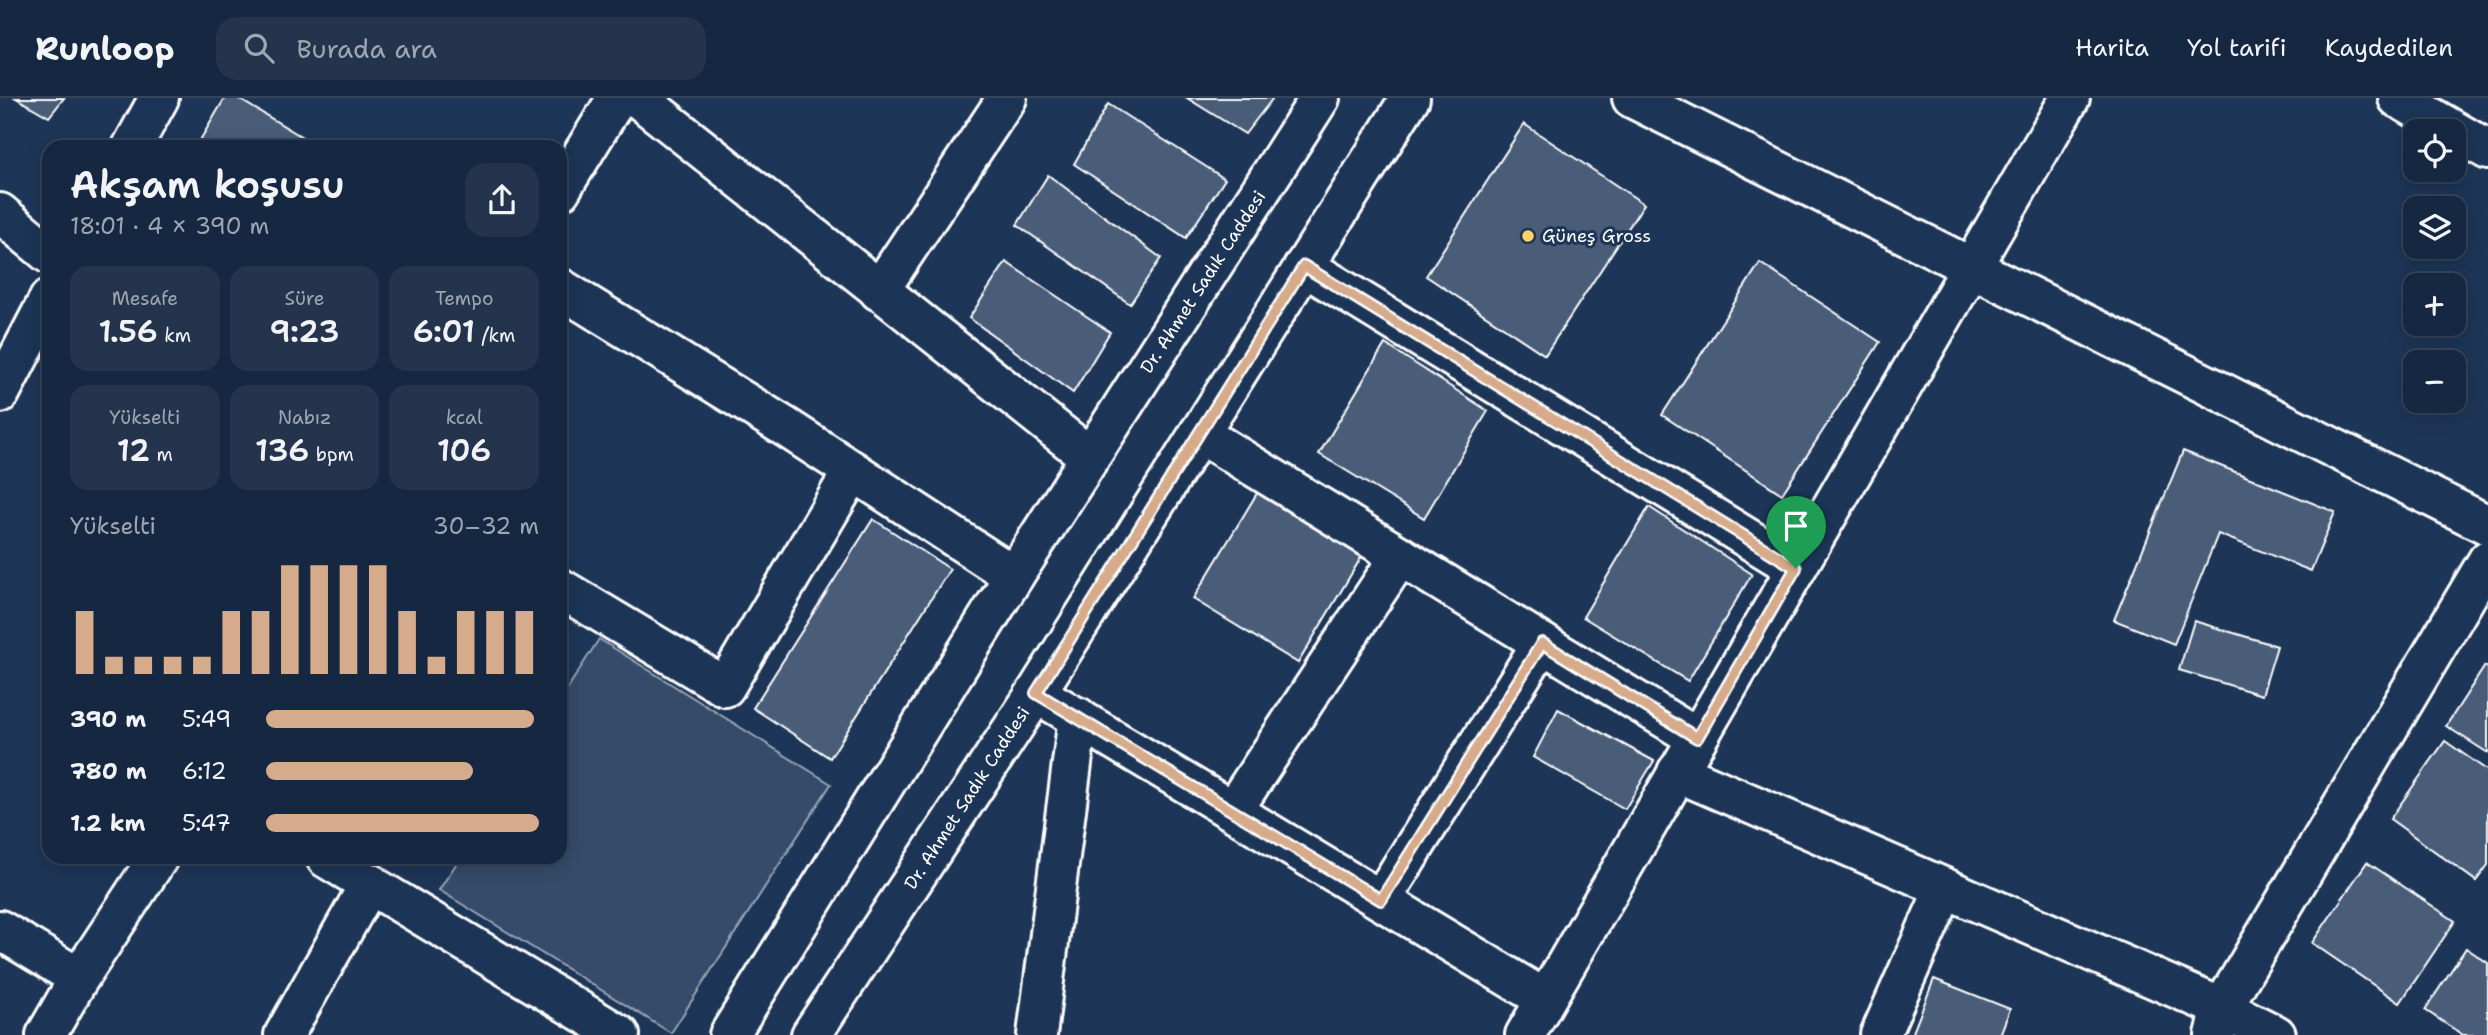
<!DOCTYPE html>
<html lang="tr">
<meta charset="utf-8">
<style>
body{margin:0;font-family:"Shantell Sans",sans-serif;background:#23344c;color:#f1f3f6;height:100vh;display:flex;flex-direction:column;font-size:26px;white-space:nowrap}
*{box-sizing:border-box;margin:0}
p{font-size:23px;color:#9ea6b1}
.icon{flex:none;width:38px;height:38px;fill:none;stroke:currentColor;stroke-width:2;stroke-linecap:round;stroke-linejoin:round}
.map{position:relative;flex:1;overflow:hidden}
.sheet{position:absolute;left:42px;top:42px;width:525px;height:724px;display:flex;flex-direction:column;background:#162841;border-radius:21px;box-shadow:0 4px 18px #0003,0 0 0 2px #35445a}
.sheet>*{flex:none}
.tools{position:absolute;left:2403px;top:21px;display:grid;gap:14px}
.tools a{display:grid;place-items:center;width:63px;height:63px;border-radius:14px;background:#162841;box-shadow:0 4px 18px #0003,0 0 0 2px #35445a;font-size:35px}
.pin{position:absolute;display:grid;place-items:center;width:60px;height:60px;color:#fff;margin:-72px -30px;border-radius:50% 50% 50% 0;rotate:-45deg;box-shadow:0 0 7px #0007}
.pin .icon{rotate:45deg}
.round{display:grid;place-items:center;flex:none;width:74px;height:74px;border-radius:21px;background:#23344c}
.overview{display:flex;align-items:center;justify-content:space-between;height:119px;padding:0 28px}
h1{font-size:38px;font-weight:600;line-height:52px}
.stats{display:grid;grid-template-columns:repeat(3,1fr);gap:10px;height:119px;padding:7px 28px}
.stats div{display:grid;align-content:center;border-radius:18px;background:#23344c;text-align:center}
.stats b{font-size:30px;font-weight:600}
.stats small{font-size:19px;font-weight:400}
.stats p{font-size:19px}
.chart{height:196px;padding:14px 28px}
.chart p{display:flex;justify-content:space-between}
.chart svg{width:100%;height:126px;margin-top:7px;stroke:#d6ab8b;stroke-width:6}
ul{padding:0 28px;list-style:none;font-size:23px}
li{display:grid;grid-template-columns:112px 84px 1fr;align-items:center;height:52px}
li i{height:18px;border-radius:9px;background:#d6ab8b}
header{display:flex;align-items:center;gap:42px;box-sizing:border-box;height:98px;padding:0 35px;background:#162841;border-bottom:2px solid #35445a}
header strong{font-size:33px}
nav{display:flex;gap:38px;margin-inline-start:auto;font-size:24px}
.search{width:490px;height:63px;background:#23344c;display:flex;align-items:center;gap:18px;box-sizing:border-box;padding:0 24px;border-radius:21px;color:#9ea6b1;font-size:26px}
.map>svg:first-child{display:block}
.green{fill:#364b69;stroke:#9aa5b4;stroke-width:2}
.building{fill:#4a5d79;stroke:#fff;stroke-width:2}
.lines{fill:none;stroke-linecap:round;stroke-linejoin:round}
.minor-casing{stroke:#fff;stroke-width:44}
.minor{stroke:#1d3557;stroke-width:38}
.route-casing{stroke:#fff;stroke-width:14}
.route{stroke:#d6ab8b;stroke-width:9}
.poi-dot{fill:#ffd166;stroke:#1d3557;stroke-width:2.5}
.labels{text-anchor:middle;stroke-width:6;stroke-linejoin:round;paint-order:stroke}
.poi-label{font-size:18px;fill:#fff;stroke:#1d3557;text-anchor:start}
.street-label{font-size:18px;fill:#fff;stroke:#1d3557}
</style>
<header>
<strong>Runloop</strong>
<div class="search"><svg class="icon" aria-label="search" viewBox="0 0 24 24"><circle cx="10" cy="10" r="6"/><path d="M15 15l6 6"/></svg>Burada ara</div>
<nav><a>Harita</a><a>Yol tarifi</a><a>Kaydedilen</a></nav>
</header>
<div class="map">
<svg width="2488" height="937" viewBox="0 0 2488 937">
<rect width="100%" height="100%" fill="#1d3557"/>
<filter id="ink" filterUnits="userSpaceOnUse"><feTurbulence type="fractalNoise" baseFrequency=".0143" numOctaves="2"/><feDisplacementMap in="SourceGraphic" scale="14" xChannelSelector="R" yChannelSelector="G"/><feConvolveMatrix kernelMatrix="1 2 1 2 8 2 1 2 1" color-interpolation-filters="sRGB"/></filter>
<g filter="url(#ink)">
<path class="green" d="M599,541L831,686L671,935L439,792L460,760H560V602Z"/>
<g class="building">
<path d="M16,0H64L49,19Z"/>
<path d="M225,0H237L319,49H196Z"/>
<path d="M1187,0H1273L1245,36Z"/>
<path d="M1108,6L1225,81L1186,140L1074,66Z"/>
<path d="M1524,26L1644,106L1545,257L1426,178Z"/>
<path d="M1048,77L1161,160L1130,206L1017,127Z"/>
<path d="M1006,164L1110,234L1073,295L969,220Z"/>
<path d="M1760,165L1880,244L1782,396L1662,317Z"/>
<path d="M1385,246L1488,313L1424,420L1319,356Z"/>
<path d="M2183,353L2335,414L2311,473L2218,436L2174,546L2114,522Z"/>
<path d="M1259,392L1362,458L1298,565L1193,501Z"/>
<path d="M1649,409L1752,476L1688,583L1583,519Z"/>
<path d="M873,421L950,471L830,660L753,610Z"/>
<path d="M2194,523L2277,548L2262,597L2179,572Z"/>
<path d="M2485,568L2488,570V655L2446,628Z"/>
<path d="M1558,611L1654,663L1625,711L1533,659Z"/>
<path d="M2445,643L2488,673V767L2476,783L2390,721Z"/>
<path d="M2367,764L2455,823L2400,905L2312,845Z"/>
<path d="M2466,850L2488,865V937H2463L2425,912Z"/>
<path d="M1934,881L2010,911L2000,937H1912Z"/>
</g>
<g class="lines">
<g class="minor-casing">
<g id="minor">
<path d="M638,0L1090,359"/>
<path d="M1632,0L2488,427"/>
<path d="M2398,0L2488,52"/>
<path d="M132,49L159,0"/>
<path d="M560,93L617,0"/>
<path d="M0,115L49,156"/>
<path d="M1304,168L1796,470"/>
<path d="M560,190L787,330L1014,478"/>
<path d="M879,193L1007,0"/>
<path d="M0,295L49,201"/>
<path d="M1199,335L1697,640"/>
<path d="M560,490L725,589L853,373"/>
<path d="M1036,595L1545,901"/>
<path d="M1677,674L2222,910L2276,937"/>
<path d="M1233,712L1400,458"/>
<path d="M326,760L620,937"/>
<path d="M1381,802L1542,545"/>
<path d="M0,832L79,880"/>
<path d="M46,937L79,880L158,760"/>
<path d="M284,937L370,785"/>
<path d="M729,937L1014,478L1320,0"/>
<path d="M811,937L1036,595L1410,0"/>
<path d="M1037,937L1078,619"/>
<path d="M1525,937L2070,0"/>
<path d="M1880,937L1945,790"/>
<path d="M2215,937L2222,910L2488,462"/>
</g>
</g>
<use href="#minor" class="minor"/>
</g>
</g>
<g class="lines" filter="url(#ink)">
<g class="route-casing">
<path id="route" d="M1304,168L1796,470L1697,640L1542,545L1381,802L1036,595Z"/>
</g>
<use href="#route" class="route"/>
</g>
<circle class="poi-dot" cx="1528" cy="138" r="7"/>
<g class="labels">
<g class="poi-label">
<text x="1542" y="144">Güneş Gross</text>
</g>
<g class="street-label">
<text transform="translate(1203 184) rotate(-57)" y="6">Dr. Ahmet Sadık Caddesi</text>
<text transform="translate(967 700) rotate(-57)" y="6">Dr. Ahmet Sadık Caddesi</text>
</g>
</g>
</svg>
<div class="tools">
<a><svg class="icon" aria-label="locate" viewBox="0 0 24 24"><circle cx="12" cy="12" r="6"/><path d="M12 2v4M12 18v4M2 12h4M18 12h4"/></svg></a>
<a><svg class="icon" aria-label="layers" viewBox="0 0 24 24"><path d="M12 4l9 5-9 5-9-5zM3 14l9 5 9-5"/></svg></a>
<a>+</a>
<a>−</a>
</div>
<div class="pin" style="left:1796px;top:470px;background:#1e9e55"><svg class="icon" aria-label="arrive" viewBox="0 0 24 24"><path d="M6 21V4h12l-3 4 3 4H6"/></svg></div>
<section class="sheet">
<div class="overview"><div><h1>Akşam koşusu</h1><p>18:01 · 4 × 390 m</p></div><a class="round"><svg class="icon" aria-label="share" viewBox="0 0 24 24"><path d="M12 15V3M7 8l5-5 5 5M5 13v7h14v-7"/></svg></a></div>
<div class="stats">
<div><p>Mesafe</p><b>1.56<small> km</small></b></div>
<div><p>Süre</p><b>9:23</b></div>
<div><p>Tempo</p><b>6:01<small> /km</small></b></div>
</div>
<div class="stats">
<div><p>Yükselti</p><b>12<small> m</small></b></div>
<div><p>Nabız</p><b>136<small> bpm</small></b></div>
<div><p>kcal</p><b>106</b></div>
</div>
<div class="chart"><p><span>Yükselti</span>30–32 m</p>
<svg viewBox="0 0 160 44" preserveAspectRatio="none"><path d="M5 44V22M15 44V38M25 44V38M35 44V38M45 44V38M55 44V22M65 44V22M75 44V6M85 44V6M95 44V6M105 44V6M115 44V22M125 44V38M135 44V22M145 44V22M155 44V22"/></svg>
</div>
<ul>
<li><b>390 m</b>5:49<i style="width:98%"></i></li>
<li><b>780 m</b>6:12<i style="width:76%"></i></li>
<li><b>1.2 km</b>5:47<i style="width:100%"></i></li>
</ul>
</section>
</div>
